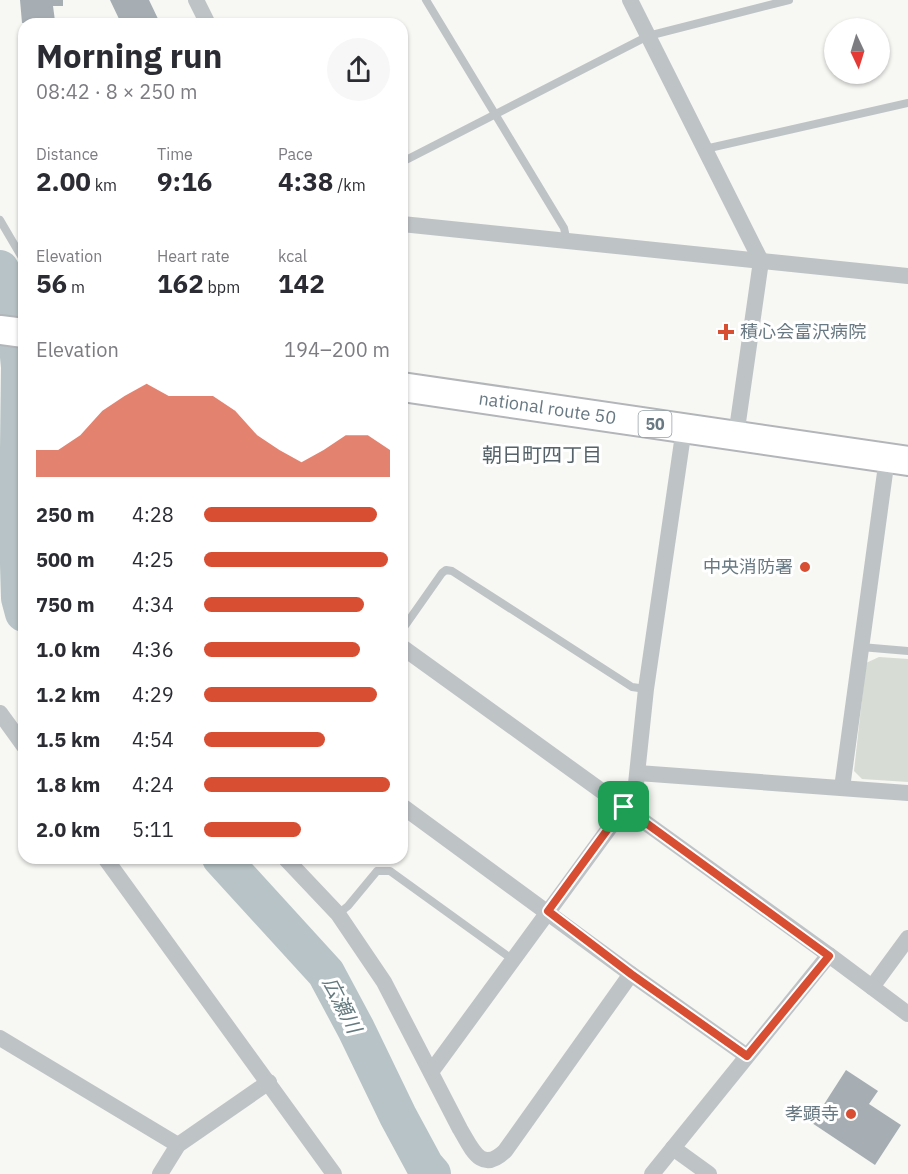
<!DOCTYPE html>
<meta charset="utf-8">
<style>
body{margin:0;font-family:"IBM Plex Sans","Noto Sans JP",sans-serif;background:#f7f7f7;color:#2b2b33;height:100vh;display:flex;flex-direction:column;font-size:22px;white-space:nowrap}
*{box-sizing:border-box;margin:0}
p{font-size:20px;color:#7c7c81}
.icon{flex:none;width:33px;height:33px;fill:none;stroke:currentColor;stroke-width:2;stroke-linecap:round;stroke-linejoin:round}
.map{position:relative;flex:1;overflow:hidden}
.sheet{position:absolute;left:18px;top:18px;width:390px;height:846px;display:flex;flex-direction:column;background:#fff;border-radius:18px;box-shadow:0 2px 4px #0004}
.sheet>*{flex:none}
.needle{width:39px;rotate:176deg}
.fabs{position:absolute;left:824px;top:18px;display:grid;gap:12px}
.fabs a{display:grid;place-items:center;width:66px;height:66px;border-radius:50%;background:#fff;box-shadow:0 2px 4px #0004;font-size:30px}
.pin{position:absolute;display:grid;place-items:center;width:51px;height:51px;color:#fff;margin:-26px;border-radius:12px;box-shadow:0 3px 9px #0006}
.round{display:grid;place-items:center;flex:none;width:63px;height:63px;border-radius:32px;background:#f7f7f7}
.overview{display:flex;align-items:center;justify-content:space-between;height:102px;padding:0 18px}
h1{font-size:33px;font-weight:800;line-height:45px}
.metrics{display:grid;grid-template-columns:repeat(3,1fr);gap:9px;height:102px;padding:6px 18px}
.metrics div{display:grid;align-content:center}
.metrics b{font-size:26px;font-weight:800}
.metrics small{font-size:16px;font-weight:400}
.metrics p{font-size:16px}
.chart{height:168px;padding:12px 18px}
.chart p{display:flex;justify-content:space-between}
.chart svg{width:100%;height:108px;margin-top:6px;fill:#d84e33;opacity:.7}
ul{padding:0 18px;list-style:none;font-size:20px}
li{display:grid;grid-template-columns:96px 72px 1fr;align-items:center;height:45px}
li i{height:15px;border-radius:8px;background:#d84e33}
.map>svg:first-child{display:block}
.green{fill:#d7dcd4}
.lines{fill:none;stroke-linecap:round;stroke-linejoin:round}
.river{stroke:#b7c3c6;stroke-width:38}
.building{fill:#a6aeb3}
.trunk-casing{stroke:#b2b6b9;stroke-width:32}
.service{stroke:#bec3c6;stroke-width:8}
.minor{stroke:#bec3c6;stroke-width:16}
.trunk{stroke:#fff;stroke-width:28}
.route-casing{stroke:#fff;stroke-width:12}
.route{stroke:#d84e33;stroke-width:8}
.poi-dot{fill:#d84e33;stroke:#fff;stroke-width:2}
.labels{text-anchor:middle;stroke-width:6;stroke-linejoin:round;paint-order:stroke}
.shield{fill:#fff;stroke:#95a1a8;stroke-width:1.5}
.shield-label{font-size:16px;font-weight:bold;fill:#687983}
.poi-label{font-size:18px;fill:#687983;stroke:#fff;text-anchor:end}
.street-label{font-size:18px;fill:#687983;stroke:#fff}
.neighbourhood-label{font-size:20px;fill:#556269;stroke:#fff}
.water-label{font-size:20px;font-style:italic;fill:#647a7f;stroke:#fff}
</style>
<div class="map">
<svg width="908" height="1174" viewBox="0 0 908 1174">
<rect width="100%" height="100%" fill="#f7f7f4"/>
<path class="green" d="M879,657L908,659V782L862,779L854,771L866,663Z"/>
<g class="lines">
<g class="river">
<path d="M0,269L13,294L20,367L18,531L20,598L24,613"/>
<path d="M221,858L326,973L356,1029L398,1116L425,1166L432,1174"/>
</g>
</g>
<g class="building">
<path d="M20,0H63V6H53L55,21L22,23Z"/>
<path d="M110,0H149L160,23L113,24L120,21Z"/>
<path d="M846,1070L878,1091L869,1104L901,1125L875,1165L812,1123Z"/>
</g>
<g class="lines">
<g class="trunk-casing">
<g id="trunk">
<path d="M0,330L24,333"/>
<path id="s1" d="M402,387L908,461"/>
</g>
</g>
<g class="service">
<path d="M426,0L564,228L567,242"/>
<path d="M705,149L908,103"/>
<path d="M402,162L648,36L789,0"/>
<path d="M0,220L24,261"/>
<path d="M402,630L442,573L446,570L452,571L632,687L646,689"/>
<path d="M861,647L908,651"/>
<path d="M338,914L348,906L377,871H390L512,959"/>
</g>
<g class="minor">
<path d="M196,0L208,24"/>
<path d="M630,0L761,261L736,436"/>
<path d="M402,224L908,276"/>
<path d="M402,647L829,955"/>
<path d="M0,713L24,746"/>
<path d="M638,773L908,793"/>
<path d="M842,788L887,458"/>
<path d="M402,806L631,974L747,1056"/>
<path d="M105,858L334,1174"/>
<path d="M285,858L338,914L384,982L460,1129C472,1149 481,1174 505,1151L631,974"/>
<path d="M872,987L908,938"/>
<path d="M0,1038L178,1145"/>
<path d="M431,1072L635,793L646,689L684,428"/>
<path d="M673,1148L709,1174"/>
<path d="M160,1174L178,1145L269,1082"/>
<path d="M652,1174L829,955L908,1014"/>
</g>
<use href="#trunk" class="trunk"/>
</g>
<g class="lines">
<g class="route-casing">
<path id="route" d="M624,807L829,956L747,1056L631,974L548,911Z"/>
</g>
<use href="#route" class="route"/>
</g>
<g class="poi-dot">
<path d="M723 323h6v6h6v6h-6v6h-6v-6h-6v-6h6z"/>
<circle cx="805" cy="567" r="6"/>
<circle cx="851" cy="1114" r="6"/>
</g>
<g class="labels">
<rect class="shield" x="638.5" y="411" width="33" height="26" rx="4.5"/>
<g class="shield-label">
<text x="655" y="430">50</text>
</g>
<g class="poi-label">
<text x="740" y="338" text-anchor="start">積心会富沢病院</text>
<text x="793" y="573">中央消防署</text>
<text x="839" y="1120">孝顕寺</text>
</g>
<g class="street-label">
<text dy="6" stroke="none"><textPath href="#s1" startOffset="147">national route 50</textPath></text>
</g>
<g class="neighbourhood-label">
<text x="542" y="462">朝日町四丁目</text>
</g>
<g class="water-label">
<text transform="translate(342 1005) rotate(63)" y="7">広瀬川</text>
</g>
</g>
</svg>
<div class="fabs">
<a><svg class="needle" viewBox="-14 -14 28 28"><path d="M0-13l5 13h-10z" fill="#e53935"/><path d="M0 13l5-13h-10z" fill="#7c7c81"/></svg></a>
</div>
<div class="pin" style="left:624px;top:807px;background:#1e9e55"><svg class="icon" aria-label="arrive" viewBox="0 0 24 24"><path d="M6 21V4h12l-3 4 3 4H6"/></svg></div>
<section class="sheet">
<div class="overview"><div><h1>Morning run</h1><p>08:42 · 8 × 250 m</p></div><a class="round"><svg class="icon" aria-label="share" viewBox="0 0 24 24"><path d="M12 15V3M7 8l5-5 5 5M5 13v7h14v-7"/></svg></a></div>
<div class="metrics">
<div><p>Distance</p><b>2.00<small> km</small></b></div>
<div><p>Time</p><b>9:16</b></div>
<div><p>Pace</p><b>4:38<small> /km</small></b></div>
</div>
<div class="metrics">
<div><p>Elevation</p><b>56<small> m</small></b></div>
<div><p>Heart rate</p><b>162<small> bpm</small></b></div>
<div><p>kcal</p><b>142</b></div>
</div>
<div class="chart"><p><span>Elevation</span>194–200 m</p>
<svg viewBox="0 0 160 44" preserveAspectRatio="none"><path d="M0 44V33L10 33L20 27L30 17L40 11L50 6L60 11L70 11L80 11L90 17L100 27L110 33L120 38L130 33L140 27L150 27L160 33V44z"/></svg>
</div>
<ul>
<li><b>250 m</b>4:28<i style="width:93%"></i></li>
<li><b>500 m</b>4:25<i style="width:99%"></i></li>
<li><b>750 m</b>4:34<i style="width:86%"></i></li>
<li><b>1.0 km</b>4:36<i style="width:84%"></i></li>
<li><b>1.2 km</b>4:29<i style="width:93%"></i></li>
<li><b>1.5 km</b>4:54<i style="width:65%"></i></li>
<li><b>1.8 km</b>4:24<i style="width:100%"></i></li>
<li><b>2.0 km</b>5:11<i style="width:52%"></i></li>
</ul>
</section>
</div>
